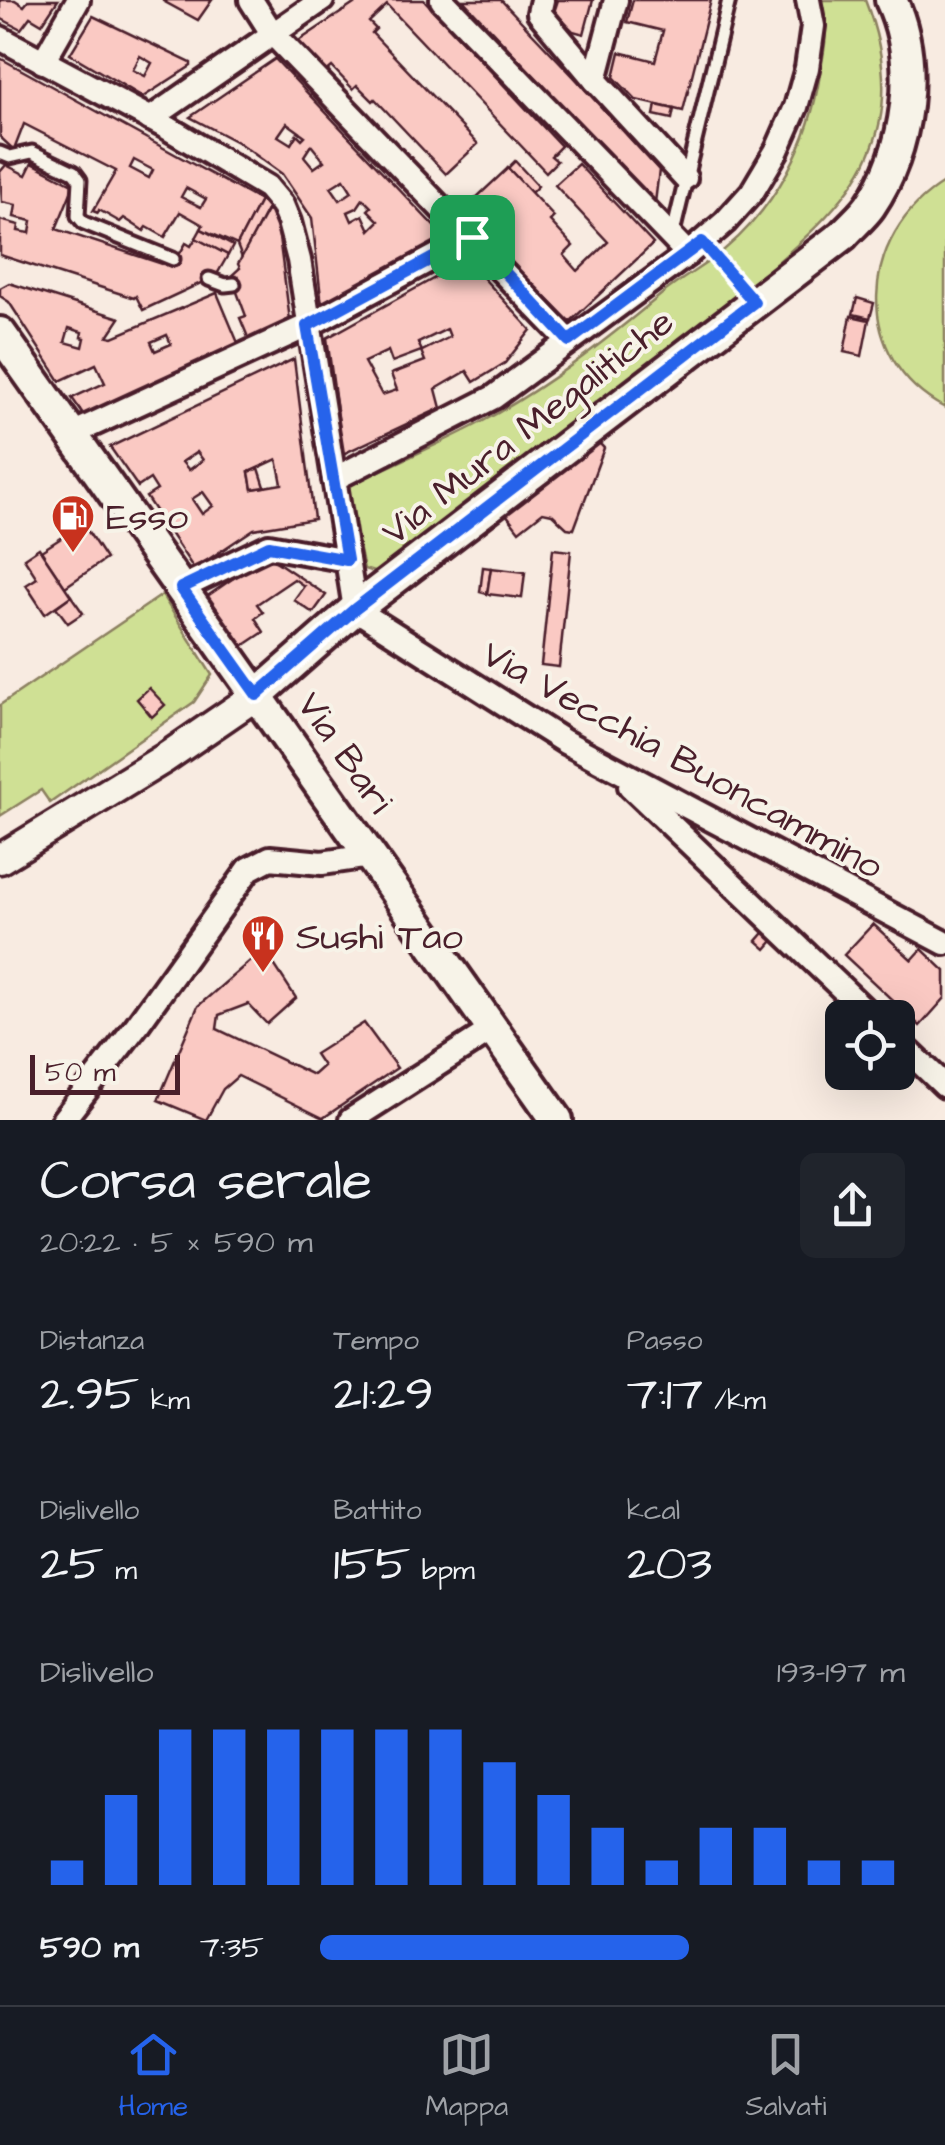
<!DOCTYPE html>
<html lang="it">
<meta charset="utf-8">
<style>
body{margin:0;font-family:"Architects Daughter",sans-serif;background:#20242c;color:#f1f3f6;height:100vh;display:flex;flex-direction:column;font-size:38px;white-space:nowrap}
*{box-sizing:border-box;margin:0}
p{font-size:32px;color:#9ea1a6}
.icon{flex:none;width:55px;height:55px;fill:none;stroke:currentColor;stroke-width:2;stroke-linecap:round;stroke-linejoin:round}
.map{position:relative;height:1120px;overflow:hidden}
.sheet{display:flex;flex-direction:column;background:#171b24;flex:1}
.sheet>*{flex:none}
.buttons{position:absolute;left:825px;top:1000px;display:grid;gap:20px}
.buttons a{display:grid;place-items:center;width:90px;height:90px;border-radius:15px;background:#171b24;box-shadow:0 10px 40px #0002;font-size:50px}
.scale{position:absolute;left:30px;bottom:25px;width:150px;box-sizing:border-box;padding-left:10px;border:5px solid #4a1f2b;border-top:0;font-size:28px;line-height:35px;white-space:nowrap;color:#4a1f2b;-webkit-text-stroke:8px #f7f3e8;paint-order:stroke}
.pin{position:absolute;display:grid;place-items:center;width:85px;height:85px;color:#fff;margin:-42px;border-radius:20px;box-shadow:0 5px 15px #0006}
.round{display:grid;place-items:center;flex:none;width:105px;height:105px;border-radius:15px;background:#20242c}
.overview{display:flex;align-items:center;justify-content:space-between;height:170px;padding:0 40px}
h1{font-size:55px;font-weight:600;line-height:75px}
.stats{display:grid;grid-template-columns:repeat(3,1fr);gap:15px;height:170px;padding:10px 40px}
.stats div{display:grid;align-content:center}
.stats b{font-size:50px;font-weight:600}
.stats small{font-size:28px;font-weight:400}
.stats p{font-size:28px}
.chart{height:280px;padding:20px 40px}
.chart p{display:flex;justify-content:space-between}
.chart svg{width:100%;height:180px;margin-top:10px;stroke:#2563eb;stroke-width:6}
ul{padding:0 40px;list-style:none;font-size:32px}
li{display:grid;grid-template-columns:160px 120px 1fr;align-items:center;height:75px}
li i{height:25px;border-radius:12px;background:#2563eb}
.tabs{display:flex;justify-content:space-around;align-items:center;height:140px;border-top:2px solid #363941;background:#171b24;font-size:28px;color:#9ea1a6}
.tabs a{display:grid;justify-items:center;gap:5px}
.tabs .on{color:#2563eb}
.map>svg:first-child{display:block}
.green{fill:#cfe094;stroke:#8c8060;stroke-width:2.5}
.building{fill:#fac9c3;stroke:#4a1f2b;stroke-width:2.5;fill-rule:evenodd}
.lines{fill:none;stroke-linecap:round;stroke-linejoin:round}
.service-casing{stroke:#4a1f2b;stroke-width:19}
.minor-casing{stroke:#4a1f2b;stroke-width:30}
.tertiary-casing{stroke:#4a1f2b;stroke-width:35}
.secondary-casing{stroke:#4a1f2b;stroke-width:38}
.path{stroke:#4a1f2b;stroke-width:4;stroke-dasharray:2.5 8;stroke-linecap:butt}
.service{stroke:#f7f3e8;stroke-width:11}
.minor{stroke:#f7f3e8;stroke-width:22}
.tertiary{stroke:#f7f3e8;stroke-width:28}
.secondary{stroke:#f7f3e8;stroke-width:30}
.route-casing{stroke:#fff;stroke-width:20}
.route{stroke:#2563eb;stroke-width:12}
.labels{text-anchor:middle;stroke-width:8;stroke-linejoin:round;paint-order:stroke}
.street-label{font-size:38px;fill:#4a1f2b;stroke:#f7f3e8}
.poi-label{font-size:38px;fill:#4a1f2b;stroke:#f7f3e8;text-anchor:start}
</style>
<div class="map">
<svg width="945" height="1120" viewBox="0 0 945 1120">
<rect width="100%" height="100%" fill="#f8ebe1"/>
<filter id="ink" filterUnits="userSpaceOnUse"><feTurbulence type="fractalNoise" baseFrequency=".01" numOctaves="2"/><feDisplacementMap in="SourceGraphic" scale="20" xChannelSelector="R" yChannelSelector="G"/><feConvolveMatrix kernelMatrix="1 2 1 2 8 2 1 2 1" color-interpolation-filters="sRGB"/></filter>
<g filter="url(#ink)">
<g class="green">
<path d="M820,0H865C885,51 892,104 869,155C846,209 778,262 734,299C619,395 497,483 377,573L364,569L346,487C389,466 434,447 476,425C543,390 604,342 662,294C682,278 704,266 724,250C777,206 810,141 820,74C825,48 830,25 820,0Z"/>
<path d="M945,182V408C851,359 858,234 945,182Z"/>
<path d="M162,595L212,675L194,702L50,803L41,790L0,816V705Z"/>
</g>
<g class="building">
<path d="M0,0H15L24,6L29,0H58L42,24L30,17L21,29L0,18Z"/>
<path d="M212,0L198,20L163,1V0Z"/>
<path d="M360,0H424L561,146L551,156L557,161L546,172L387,5L369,22L376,29L372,33L478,144L446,174L375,99L373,101L357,85L353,89L332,67L325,73L297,42Z"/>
<path d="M463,0H501L590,94L659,170L655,203L643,201L569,113Z"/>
<path d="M558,0H593L584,34L573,31L554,12Z"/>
<path d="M633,0H711L683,111L636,100L614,77L620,52L655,61L663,31L627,22Z"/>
<path d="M93,16L191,63V66L143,97L70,54ZM140,56L152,63L145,76L133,70Z"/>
<path d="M0,58L260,201L237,245L201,229L203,225L180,212L165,237L147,227L144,231L124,218L120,222L99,210L98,213L93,211L116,171L24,124L14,150L0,137ZM134,160L153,170L149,178L130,168ZM186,188L206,199L201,207L181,197Z"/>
<path d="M275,59L447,240L322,306L312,218L282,174L239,143L190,117ZM287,123L305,136L302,139L297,134L291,144L278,136ZM311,145L324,161L314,168L304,156ZM344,179L352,192L340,200L331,187ZM363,199L371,207L368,210L379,221L370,230L363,215L352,221L348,212L357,208Z"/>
<path d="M656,105L674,109L672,119L654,115Z"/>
<path d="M515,161L538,186L531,193L508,168Z"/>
<path d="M32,163L74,185L56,229L162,264L179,255L186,243L191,246L196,238L228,255L216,276L143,310L136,296L134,298L0,255V220L19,225L18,231L30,233L32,221L14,217L16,205L2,202L0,172L6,165L26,175Z"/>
<path d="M578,164L653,244L570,322L461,212L508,168L554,217L550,221L573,246L564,255L578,271L608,242L555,185Z"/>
<path d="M260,201L269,206L242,258L237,245Z"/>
<path d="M267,211L276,214L291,328L252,347L240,318L246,316L231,276L240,268L238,264Z"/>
<path d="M201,229L233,246L228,255L196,238Z"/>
<path d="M467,260L531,330L505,363L474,382L467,371L436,389L441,408L343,454L327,338ZM447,329L450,337L422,351L418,343ZM388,351L392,362L421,351L425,361L391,374L397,390L382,395L364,362Z"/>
<path d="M9,283L120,318L108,336L113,337L217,293L241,350L88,421L72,398L105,383L96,364L60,381L9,302L0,296V288ZM69,328L82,332L81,337L85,338L83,347L65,342ZM167,335L171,344L155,351L151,342Z"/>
<path d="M857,298L874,303L870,318L853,314Z"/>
<path d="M851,316L869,320L862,356L844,352Z"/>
<path d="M294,359L314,519L254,529L194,569L146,497L157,490L150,479L138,487L110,447ZM197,452L203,460L189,470L182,462ZM277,459L282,484L252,489L249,472ZM203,492L213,506L202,514L192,499Z"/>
<path d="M596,440L604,448L574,529L567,528L552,514L543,512L519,531L503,510Z"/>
<path d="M259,468L265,487L252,489L249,472Z"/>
<path d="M83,524L106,559L65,587L41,551Z"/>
<path d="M39,548L71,596L45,614L26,585L37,578L24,558Z"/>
<path d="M553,549L571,551L559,667L541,665Z"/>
<path d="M264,557L271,558L326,595L313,613L294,600L304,586L294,579L257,604L263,612L255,618L264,632L240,648L206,597Z"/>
<path d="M483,567L491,568L487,594L480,592Z"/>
<path d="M491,568L525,572L522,598L487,594Z"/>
<path d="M71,596L83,613L68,623L56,607Z"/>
<path d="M149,688L165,705L152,717L137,699Z"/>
<path d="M873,924L912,960L922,949L945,971V998L920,1026L844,955Z"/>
<path d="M769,927L778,935L766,949L757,941Z"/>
<path d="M264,949L296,998L267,1024L248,1004L219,1015L217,1029L313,1075L323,1066L315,1054L364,1023L397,1068L323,1118L238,1076L223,1089L206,1120L158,1100L198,1006Z"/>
</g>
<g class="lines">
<g class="service-casing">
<g id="service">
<path d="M0,153L10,157L32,152L74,172L80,180L78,216L84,223L173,259"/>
<path d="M672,237L729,0"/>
<path d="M209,279L225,285L234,284"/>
</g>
</g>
<g class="minor-casing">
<g id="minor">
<path d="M251,0L272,33L569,341"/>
<path d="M442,0L688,254"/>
<path d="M542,0L539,13L595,80"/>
<path d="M616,0L595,80L685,178"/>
<path d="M0,38L168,128L267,187L282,205L289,222L299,260L355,609L565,742L945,943"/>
<path d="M43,62L78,0"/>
<path d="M150,119L322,0"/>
<path d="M72,434L307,326L472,237"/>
<path d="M334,479L494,397L688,254L725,222L752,192L777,150L796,107L807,68L813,26L808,0"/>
<path d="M181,588L269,546L347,560"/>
<path d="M630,786L873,1018"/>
<path d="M898,1041L945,1086"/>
<path d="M63,1120L137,1025L249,869L270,858L322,863L370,856"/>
<path d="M351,1120L493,1029"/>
</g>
</g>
<g class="tertiary-casing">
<path id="tertiary" d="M0,859L165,758L257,695"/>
</g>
<g class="secondary-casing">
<g id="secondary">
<path d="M0,333L557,1120"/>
<path d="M257,695L355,609L843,235C852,225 863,216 870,206C908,150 921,63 891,0"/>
</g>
</g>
<path class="path" d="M715,257L738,284"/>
<use href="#service" class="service"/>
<use href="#minor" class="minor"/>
<use href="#tertiary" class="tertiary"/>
<use href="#secondary" class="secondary"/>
</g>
</g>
<g class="lines" filter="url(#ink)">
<g class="route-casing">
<path id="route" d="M472,237L569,341L702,242L754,302L355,609L257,695L181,588L269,546L347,560L307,326Z"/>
</g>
<use href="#route" class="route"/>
</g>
<defs>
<g id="fuel-pin" transform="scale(2.25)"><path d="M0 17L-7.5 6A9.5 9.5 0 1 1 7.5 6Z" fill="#c8321e" stroke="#f7f3e8"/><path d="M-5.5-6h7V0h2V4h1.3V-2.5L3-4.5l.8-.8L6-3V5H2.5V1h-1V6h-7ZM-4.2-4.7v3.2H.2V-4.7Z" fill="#fff"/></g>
<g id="restaurant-pin" transform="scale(2.25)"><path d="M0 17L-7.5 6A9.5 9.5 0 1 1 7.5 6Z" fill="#c8321e" stroke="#f7f3e8"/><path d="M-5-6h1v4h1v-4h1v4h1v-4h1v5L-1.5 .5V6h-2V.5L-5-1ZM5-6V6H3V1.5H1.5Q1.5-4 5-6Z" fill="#fff"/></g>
</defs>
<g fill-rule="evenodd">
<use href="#fuel-pin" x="73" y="516"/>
<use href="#restaurant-pin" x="263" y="936"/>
</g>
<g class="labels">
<g class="street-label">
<text transform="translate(527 426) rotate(-38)" y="13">Via Mura Megalitiche</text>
<text transform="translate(346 752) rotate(55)" y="13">Via Bari</text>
<text transform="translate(683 759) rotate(29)" y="13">Via Vecchia Buoncammino</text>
</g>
<g class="poi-label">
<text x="106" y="529">Esso</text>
<text x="296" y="949">Sushi Tao</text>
</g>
</g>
</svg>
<div class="buttons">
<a><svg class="icon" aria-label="locate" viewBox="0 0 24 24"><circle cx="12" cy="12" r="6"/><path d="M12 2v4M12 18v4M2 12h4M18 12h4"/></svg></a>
</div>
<div class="scale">50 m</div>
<div class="pin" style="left:472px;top:237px;background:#1e9e55"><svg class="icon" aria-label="arrive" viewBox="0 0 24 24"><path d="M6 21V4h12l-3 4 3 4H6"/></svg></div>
</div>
<section class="sheet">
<div class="overview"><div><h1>Corsa serale</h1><p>20:22 · 5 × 590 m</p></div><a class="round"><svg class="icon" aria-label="share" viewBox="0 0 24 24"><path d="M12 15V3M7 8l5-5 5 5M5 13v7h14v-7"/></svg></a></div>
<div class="stats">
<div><p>Distanza</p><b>2.95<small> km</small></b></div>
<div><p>Tempo</p><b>21:29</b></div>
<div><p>Passo</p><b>7:17<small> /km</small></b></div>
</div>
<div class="stats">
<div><p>Dislivello</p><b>25<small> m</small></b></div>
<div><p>Battito</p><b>155<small> bpm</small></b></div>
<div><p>kcal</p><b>203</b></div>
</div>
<div class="chart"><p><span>Dislivello</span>193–197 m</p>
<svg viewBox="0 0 160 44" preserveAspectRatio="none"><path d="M5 44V38M15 44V22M25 44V6M35 44V6M45 44V6M55 44V6M65 44V6M75 44V6M85 44V14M95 44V22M105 44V30M115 44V38M125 44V30M135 44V30M145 44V38M155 44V38"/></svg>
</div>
<ul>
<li><b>590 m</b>7:35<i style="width:63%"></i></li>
</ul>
</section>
<nav class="tabs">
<a class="on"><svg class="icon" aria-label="home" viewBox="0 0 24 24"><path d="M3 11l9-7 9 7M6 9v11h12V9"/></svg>Home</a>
<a><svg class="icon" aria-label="map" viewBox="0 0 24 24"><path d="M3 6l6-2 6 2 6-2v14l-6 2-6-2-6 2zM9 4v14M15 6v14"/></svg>Mappa</a>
<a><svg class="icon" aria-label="saved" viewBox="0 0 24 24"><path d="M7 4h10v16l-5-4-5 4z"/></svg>Salvati</a>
</nav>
